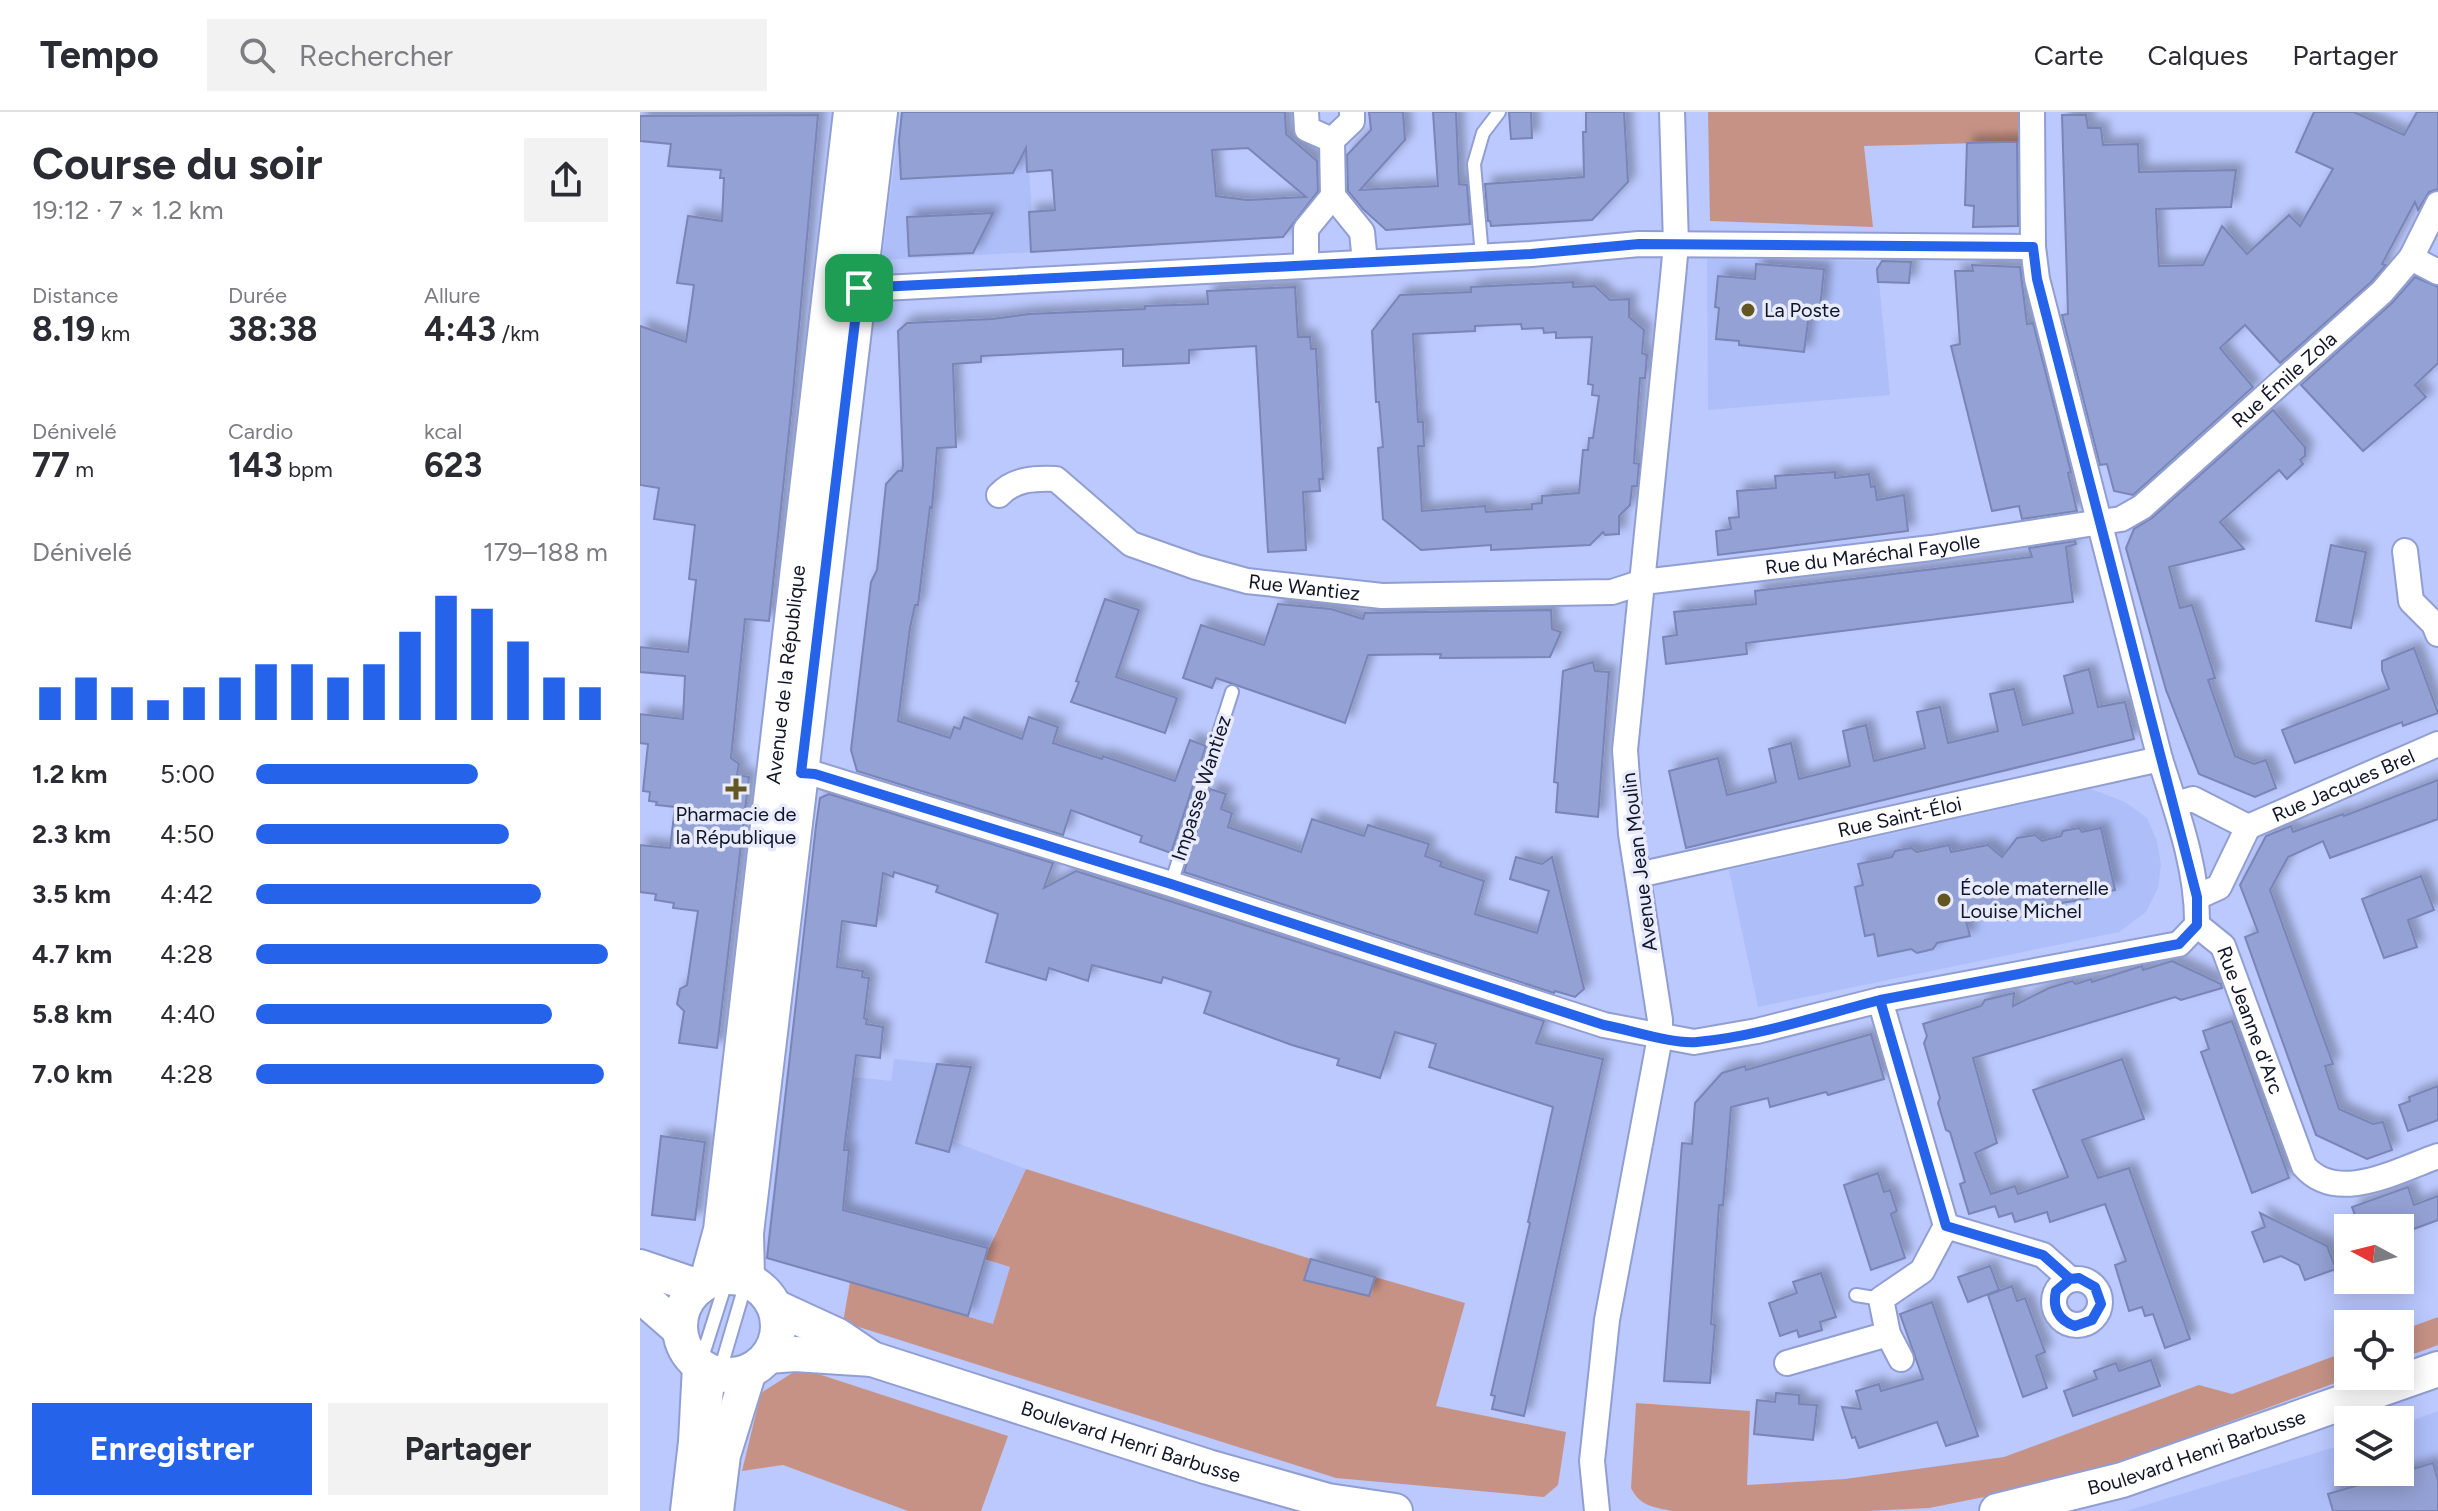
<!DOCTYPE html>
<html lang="fr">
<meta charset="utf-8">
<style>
body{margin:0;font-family:Figtree,sans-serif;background:#f2f2f3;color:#2b2b33;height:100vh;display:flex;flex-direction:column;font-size:30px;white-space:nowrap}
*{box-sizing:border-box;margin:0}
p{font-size:26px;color:#7c7c81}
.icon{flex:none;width:44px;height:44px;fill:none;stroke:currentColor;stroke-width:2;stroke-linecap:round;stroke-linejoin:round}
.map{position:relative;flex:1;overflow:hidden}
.details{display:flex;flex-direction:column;background:#fff;width:640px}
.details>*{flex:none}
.needle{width:52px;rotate:277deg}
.fabs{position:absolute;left:1694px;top:1102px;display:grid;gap:16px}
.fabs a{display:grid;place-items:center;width:80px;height:80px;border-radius:0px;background:#fff;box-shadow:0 4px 20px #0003;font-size:40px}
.pin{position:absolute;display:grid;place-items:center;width:68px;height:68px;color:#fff;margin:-34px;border-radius:16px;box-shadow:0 4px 12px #0006}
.round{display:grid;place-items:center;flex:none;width:84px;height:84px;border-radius:0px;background:#f2f2f3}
.head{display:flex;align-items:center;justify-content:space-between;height:136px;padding:0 32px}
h1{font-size:44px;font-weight:700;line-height:60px}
.metrics{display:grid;grid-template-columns:repeat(3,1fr);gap:12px;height:136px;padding:8px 32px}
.metrics div{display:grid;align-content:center}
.metrics b{font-size:34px;font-weight:700}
.metrics small{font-size:22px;font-weight:400}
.metrics p{font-size:22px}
.chart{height:224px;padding:16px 32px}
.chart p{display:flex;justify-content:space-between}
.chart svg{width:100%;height:144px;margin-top:8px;stroke:#2563eb;stroke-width:6}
.action{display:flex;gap:16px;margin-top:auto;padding:16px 32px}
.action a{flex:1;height:92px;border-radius:0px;background:#2563eb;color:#fff;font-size:32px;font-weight:700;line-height:92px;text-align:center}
.action a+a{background:#f2f2f3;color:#2b2b33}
ul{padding:0 32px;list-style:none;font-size:26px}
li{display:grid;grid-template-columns:128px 96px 1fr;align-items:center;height:60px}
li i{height:20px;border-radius:10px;background:#2563eb}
header{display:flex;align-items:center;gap:48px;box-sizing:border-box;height:112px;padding:0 40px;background:#fff;border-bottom:2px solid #e1e1e2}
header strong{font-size:38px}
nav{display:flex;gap:44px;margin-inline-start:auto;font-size:28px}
.search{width:560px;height:72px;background:#f2f2f3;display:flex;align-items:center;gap:20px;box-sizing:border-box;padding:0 28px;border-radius:0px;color:#7c7c81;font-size:30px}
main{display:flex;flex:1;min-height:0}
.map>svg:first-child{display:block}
.built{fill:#aebef9}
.green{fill:#c79286}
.building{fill:#94a1d4;stroke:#7885b6;stroke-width:2;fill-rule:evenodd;filter:url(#shadow)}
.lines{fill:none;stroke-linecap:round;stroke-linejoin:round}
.lane-casing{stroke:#919ed2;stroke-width:16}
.street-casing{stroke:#919ed2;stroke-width:28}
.secondary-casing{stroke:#919ed2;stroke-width:38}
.lane{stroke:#fff;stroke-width:12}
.street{stroke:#fff;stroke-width:24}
.secondary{stroke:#fff;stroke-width:34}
.route-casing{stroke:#fff;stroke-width:16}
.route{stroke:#2563eb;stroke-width:10}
.poi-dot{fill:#645623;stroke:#e7ebfc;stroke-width:3}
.labels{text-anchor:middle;stroke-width:7;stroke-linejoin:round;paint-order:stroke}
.poi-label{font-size:20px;fill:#111528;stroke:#e7ebfc;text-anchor:start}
.street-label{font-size:20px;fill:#111528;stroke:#e7ebfc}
</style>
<header>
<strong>Tempo</strong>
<div class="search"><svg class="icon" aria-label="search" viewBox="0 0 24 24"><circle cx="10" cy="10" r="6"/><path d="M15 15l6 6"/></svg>Rechercher</div>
<nav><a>Carte</a><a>Calques</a><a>Partager</a></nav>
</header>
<main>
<section class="details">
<div class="head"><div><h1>Course du soir</h1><p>19:12 · 7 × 1.2 km</p></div><a class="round"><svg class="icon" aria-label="share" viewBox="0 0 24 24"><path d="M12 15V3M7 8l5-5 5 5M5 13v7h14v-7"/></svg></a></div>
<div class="metrics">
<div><p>Distance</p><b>8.19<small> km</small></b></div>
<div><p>Durée</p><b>38:38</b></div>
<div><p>Allure</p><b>4:43<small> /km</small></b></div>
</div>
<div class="metrics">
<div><p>Dénivelé</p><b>77<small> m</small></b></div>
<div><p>Cardio</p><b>143<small> bpm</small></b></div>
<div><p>kcal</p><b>623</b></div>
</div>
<div class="chart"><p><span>Dénivelé</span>179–188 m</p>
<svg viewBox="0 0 160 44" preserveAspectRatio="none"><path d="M5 44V34M15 44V31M25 44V34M35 44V38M45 44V34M55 44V31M65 44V27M75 44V27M85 44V31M95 44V27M105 44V17M115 44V6M125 44V10M135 44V20M145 44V31M155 44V34"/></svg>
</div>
<ul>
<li><b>1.2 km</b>5:00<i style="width:63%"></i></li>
<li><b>2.3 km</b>4:50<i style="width:72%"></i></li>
<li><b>3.5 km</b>4:42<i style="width:81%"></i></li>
<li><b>4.7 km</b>4:28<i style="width:100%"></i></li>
<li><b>5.8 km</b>4:40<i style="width:84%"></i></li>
<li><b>7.0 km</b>4:28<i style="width:99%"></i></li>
</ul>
<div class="action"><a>Enregistrer</a><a>Partager</a></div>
</section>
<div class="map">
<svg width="1798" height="1399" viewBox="0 0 1798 1399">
<defs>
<filter id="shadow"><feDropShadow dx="7" dy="-7" stdDeviation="4" flood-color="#0004"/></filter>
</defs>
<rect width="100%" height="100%" fill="#bbc9fe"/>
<g class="built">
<path d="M261,0H454L387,21L394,140L242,148Z"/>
<path d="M1067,147L1237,149L1250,283L1068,298Z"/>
<path d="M1451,677L1485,690L1507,706L1517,729L1521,753L1518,776L1506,800L1479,820L1118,895L1089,758Z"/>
<path d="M254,947L331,955L312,1029L386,1057L348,1136L345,1148L370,1155L353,1212L125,1146L147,958L251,969Z"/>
<path d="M1798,1299V1399H1486L1708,1331V1360H1760V1313Z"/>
</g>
<g class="green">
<path d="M1068,0H1378L1379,30L1224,34L1233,115L1070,109Z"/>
<path d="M386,1057L671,1147L664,1167L729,1184L735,1165L825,1191L796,1294L926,1320L918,1373L904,1385L696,1366L203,1210L210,1170L353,1212L370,1155L344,1147Z"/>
<path d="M1798,1205V1233L1760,1247V1219Z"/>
<path d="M1708,1239V1264H1714L1478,1351L1369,1380L1289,1396L1226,1399H1032C1013,1395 1000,1394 991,1376L996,1291L1110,1299L1107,1373L1205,1367L1364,1345L1559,1273L1592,1282Z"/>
<path d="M160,1256L368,1324L341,1399H268L143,1353L102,1359L121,1281Z"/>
</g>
<g class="building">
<path d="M262,0H645L646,22L677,49L678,79L643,125L391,140L389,100L415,98L412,58L387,60L386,36L373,61L261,67L259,29ZM608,36L666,85L607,88L576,84L572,38Z"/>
<path d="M729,0H763L765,28L720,78L798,74L793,0H816L819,72L827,73L830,112L746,118L723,97L708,79L707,43L731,18Z"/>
<path d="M869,0H891L892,26L871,27Z"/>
<path d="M946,0H984L988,70L952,108L851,114L850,109H848L845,72L944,65L943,20H946Z"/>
<path d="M1674,0H1714L1764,23L1777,0H1798V77L1789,80L1778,98L1775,90L1742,152L1746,153L1731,170L1640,251L1605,213L1580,236L1613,275L1493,383L1474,379L1467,352L1460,353L1422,203L1428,202L1422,3H1446L1448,16H1461L1463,33L1498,32L1499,60L1596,58L1591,95L1516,97L1519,154L1563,153L1582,114L1607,142L1649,103L1660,114L1693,57L1656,40Z"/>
<path d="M178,3L153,281L129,509L105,507L91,646L99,652L97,663L109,665L77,936L39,931L44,899L37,892L40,877L47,873L58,799L33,796L34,791L15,788L16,782L0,780V733L30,736L35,695L16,693L17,690L9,689L10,680L3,679L8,632L0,631V602L43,607L45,564L0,560V535L48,540L56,468L49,467L55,413L14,407L19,376L0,373V214L46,230L54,173L37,171L48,104L82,109L84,66H80L81,58L28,54L31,32L0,29V4Z"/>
<path d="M1362,30H1377L1378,114L1333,115L1334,94L1325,93L1327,31Z"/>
<path d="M353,101L333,141L269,144L267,105Z"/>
<path d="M1242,149L1271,150L1269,171L1238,170L1237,157Z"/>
<path d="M1116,152L1184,157L1180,197L1170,195L1164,240L1099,233V229L1076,227L1079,196L1075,195L1078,164L1115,167Z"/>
<path d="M1332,153L1380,155L1387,212L1393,211L1431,360L1428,361L1437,399L1382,407L1379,394L1352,399L1311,234L1320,232L1315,159H1333Z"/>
<path d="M1775,165L1798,175V251L1775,273L1786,285L1723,339L1661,273L1752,191Z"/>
<path d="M933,170V175L955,174L970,188L989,187V205L1004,218L1002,241L1007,243L1005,266H1000L994,351L999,352L997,374H992L990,393L979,404V422L965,423L963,420L950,433L851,438V433L781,438L743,407L738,336L743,335L739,290H736L732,219L760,183L831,180V175ZM881,212L882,217L903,216L904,221L916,220V226L952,225L948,272L953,273L952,283L959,284L953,326H949L948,338H943L939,381L902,384V391L892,392V397L846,400L845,394L782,399L778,334H784L783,310H778L773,222L835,219V214Z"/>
<path d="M655,175L658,225H670L671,237H676L683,367H679L680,379L663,380L666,438L628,440L616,234L549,238V251L483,254V237L341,244V250L313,252L316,335L297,336L292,396L290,395L278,493H275L270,516L258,609L310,626L314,615L320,617L324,605L382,627L389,605L418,615L413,631L462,647L463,644L535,669L550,628L566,634L531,741L500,730L502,724L431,698L423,723L217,659L211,638L231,470L237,458L246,372L258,359H262L263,354L258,219L267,211L352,207L389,202L505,197V194L568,192L567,179Z"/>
<path d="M1633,298L1665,335V344L1660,348L1663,352L1647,367L1639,358L1580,410L1604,437L1529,455L1540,496L1552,493L1575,566L1568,568L1595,644L1614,652L1626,648L1636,676L1615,685L1559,662L1526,578L1486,436L1494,417L1512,406Z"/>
<path d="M1195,360V366L1229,362L1231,375L1235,374L1237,388L1264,383L1268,419L1078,443L1076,419L1091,417L1089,406L1099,405L1097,379L1136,376L1135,364Z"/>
<path d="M1435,429L1436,432L1426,435L1433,490L1106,531L1107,542L1026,552L1023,525L1037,523L1034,500L1116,492L1115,479L1392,445L1389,436Z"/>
<path d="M1691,433L1726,440L1711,516L1676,509Z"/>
<path d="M465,487L499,498L476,565L537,586L525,621L431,590L439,570L436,569Z"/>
<path d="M638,492L691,497L723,507L725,501L911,498L912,517L921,520L910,545L800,546L801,542L728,543L705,611L576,566L572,576L543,566L561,513L624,533Z"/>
<path d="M1774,536L1798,601L1763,614L1762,610L1655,651L1642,618L1749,577L1742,558V549Z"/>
<path d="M953,550L955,559L969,560L958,705L916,700L918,671L914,670L923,559Z"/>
<path d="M1449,557L1458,595L1485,590L1494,627L1046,736L1029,659L1078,646L1087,683L1111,677L1136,670L1129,637L1151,631L1159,667L1210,654L1203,619L1226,613L1234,649L1285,636L1277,600L1300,595L1308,631L1358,619L1350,582L1363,579L1374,577L1383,613L1433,601L1424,564Z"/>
<path d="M1798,668V707L1690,746L1683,729L1648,745L1630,778L1693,952L1685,954L1699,997L1733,1012L1743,1010L1752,1038L1727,1047L1676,1023L1605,825L1618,820L1600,773L1626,724L1651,714L1653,720L1703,702L1704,704Z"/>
<path d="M570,677L586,682L581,697L592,701L588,715L661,740L672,707L724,724L728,713L789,732L785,744L802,750L800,754L844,769L835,802L897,821L909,779L870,767L876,745L902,752L912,745L944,877L935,885L915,879L914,881L544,760Z"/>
<path d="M189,682L413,751L404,776L436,759L904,909L896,931L963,947L884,1304L852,1297L855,1284L851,1283L890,1111L888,1110L913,995L789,955L796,932L755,920L740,966L697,953L699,947L652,933L564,901L571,880L523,865L521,871L452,853L448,869L409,856L406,868L346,850L358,802L296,780L298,774L254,760L253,765L243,761L236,814L202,809L197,855L223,859L222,865L229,866L224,906L227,907L226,912L243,915L240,946L216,943L204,1038H209L203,1098L348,1136L328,1204L127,1146L176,714L180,686Z"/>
<path d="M1439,716L1442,720L1461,716L1475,778L1466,780L1463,784L1392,796L1386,804L1367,808L1360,803L1326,809L1330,824L1297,831L1293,837L1277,841L1271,837L1238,844L1234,822L1225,824L1215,775L1223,773L1218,752L1252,745L1255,739L1271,736L1277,740L1309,733L1311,740L1348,733L1362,745L1377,726L1395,723L1402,729L1421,724L1423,719Z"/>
<path d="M1781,764L1794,798L1768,808L1777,835L1744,846L1722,787Z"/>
<path d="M1532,849L1581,872L1582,876L1541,888L1535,885L1333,946L1357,1031L1335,1041L1351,1082L1375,1074L1378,1082L1428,1065L1393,978L1482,947L1504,1007L1442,1028L1458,1066L1489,1056L1550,1227L1525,1236L1513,1202L1505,1204L1502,1195L1489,1199L1475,1153L1486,1149L1465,1092L1410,1110L1407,1100L1375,1110L1372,1101L1359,1105L1355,1094L1329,1102L1320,1072L1325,1070L1310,1020L1306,1018L1298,991L1300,986L1284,931L1287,924L1283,912L1341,894L1345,888L1374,881L1373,894L1409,876L1432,869L1436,872L1451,867L1452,870L1495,856L1502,854L1503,858Z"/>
<path d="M1592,909L1649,1066L1612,1081L1561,940L1569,937L1563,919Z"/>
<path d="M1231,922L1244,967L1188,983L1186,980L1130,995L1128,986L1091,995L1083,1093H1079L1071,1212L1075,1213L1070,1271L1024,1269L1042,1031L1052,1032L1055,991L1082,961L1105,954L1106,958Z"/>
<path d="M297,952L331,955L309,1040L276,1031Z"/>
<path d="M1798,974V1008L1768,1019L1759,993L1770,989L1769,985Z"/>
<path d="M21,1024L65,1030L55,1108L12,1103Z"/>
<path d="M1238,1061L1244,1080L1250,1078L1257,1099L1251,1102L1265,1146L1231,1158L1204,1073Z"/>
<path d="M1768,1075L1774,1093L1798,1084V1108L1760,1122V1116H1720L1712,1095Z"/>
<path d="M1620,1101L1687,1134L1696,1157L1665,1168L1659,1153L1641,1144L1624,1150L1612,1120L1625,1115Z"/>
<path d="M671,1147L735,1165L729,1184L664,1168Z"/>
<path d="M1350,1154L1359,1178L1328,1190L1318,1165Z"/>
<path d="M1181,1161L1196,1205L1180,1210L1182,1218L1159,1225L1157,1218L1140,1224L1129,1191L1157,1181L1153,1170Z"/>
<path d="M1372,1174L1377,1189L1385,1186L1405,1240L1396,1244L1407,1276L1383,1285L1348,1183Z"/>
<path d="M1292,1190L1338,1324L1306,1334L1297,1310L1219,1336L1215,1325L1212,1326L1202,1295L1221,1297L1216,1279L1239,1272L1241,1279L1283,1267L1260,1202Z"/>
<path d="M1511,1248L1520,1274L1433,1304L1424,1279L1457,1267L1454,1259L1476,1251L1479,1259Z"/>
<path d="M1136,1281L1159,1283V1292L1177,1293L1173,1328L1114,1322L1117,1288L1135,1290Z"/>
<path d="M1793,1351L1798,1369V1399H1693L1688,1382Z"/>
</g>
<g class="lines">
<g class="lane-casing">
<g id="lane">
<path d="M842,144L834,52L843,21L859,0"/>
<path d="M531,772L592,580"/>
<path d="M1216,1183L1241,1187"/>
<path d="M60,1252L88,1164L91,1139"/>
<path d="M73,1312L79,1262L107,1167"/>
</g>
</g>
<g class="street-casing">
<g id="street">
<path d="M666,0L667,17L692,28"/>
<path id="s1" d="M1392,0L1393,135L1397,167L1520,647C1537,700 1558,757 1557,813L1583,834L1664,1054C1697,1093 1758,1058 1798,1044"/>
<path d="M692,28L693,84"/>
<path d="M692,28L712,9V0"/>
<path d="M1771,146L1798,160"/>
<path d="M666,153V117L693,84L722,120L725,150"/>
<path d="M205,174L243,176L891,142L999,132L1393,135"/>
<path id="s2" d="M359,383C374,367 394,366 416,367L491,432L556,455L607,469L742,484L972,480L1003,470L1291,436L1481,407L1502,395L1742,180L1771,146L1798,92"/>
<path d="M1765,439L1771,489L1794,512L1798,522"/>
<path d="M161,661L175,662L531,772L964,913L1054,930L1117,919L1240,888L1539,832L1557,813"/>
<path d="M1535,692L1553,687L1608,715L1579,775L1557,785"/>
<path id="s3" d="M1608,715L1798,632"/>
<path id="s4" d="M998,763L1520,647"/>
<path d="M1240,888L1306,1114L1403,1143L1430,1167"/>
<circle cx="1437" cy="1190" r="23"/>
<path d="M1261,1247L1248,1222L1241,1187L1282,1159L1306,1114"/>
<path d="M1147,1251L1248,1222"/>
<path d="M957,1399L952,1349L967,1208L1020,925V908L991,722L985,638L1033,165L1036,132L1032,0"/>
</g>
</g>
<g class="secondary-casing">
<g id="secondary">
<path d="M0,1155L59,1175"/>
<circle cx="89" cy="1214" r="49"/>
<path d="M107,1167L106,1121L240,0"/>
<path id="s5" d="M67,1169L81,1118L211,0"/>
<path d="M0,1183L40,1218"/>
<path d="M135,1195L198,1224L232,1247"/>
<path id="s6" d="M128,1244L155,1242L232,1247L568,1355L688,1389L755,1399"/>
<path d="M48,1399L56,1330L60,1254"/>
<path d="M76,1399L83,1343L109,1259"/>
<path id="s7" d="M1357,1399L1482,1368L1798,1257"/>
</g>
</g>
<use href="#lane" class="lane"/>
<use href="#street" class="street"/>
<use href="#secondary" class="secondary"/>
</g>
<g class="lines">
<g class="route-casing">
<path id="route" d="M219,176L161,661L175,662L531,772L964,913C991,918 1030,932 1057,930C1116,925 1181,903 1240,888L1306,1114L1403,1143L1430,1167L1416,1179C1412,1196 1418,1208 1435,1214L1452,1208L1461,1192L1455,1175L1439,1166L1430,1167L1403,1143L1306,1114L1240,888L1539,832L1557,813V785L1397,167L1393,135L999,132L891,142L219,176"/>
</g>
<use href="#route" class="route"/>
</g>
<g class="poi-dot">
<circle cx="1108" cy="198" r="8"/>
<path d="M92 665h8v8h8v8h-8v8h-8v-8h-8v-8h8z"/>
<circle cx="1304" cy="788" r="8"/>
</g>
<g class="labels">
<g class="poi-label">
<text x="1124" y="205">La Poste</text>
<text x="96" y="709" text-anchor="middle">Pharmacie de<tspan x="96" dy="23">la République</tspan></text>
<text x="1320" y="783">École maternelle<tspan x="1320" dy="23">Louise Michel</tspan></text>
</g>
<g class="street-label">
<text dy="7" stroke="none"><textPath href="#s2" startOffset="1378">Rue Émile Zola</textPath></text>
<text dy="7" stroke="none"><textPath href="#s2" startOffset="912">Rue du Maréchal Fayolle</textPath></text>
<text dy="7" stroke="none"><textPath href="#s2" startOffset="340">Rue Wantiez</textPath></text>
<text dy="7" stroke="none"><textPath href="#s5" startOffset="612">Avenue de la République</textPath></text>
<text dy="7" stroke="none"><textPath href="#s3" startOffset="104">Rue Jacques Brel</textPath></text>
<text transform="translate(561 676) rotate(-72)" y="7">Impasse Wantiez</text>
<text dy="7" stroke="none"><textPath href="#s4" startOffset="268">Rue Saint-Éloi</textPath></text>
<text transform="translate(999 750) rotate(-97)" y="7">Avenue Jean Moulin</text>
<text dy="7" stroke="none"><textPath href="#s1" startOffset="946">Rue Jeanne d'Arc</textPath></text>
<text dy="7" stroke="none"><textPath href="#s6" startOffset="376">Boulevard Henri Barbusse</textPath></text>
<text dy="7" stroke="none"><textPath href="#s7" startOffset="208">Boulevard Henri Barbusse</textPath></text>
</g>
</g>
</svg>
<div class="fabs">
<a><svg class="needle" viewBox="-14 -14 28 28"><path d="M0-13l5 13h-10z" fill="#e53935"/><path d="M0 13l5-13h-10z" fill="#7c7c81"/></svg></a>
<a><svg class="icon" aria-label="locate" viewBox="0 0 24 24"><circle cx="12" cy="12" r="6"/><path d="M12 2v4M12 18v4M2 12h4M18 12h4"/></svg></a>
<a><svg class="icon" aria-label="layers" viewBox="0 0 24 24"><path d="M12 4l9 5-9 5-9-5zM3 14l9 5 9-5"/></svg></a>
</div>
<div class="pin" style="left:219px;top:176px;background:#1e9e55"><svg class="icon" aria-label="arrive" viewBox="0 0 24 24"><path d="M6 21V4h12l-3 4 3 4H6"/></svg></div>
</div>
</main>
